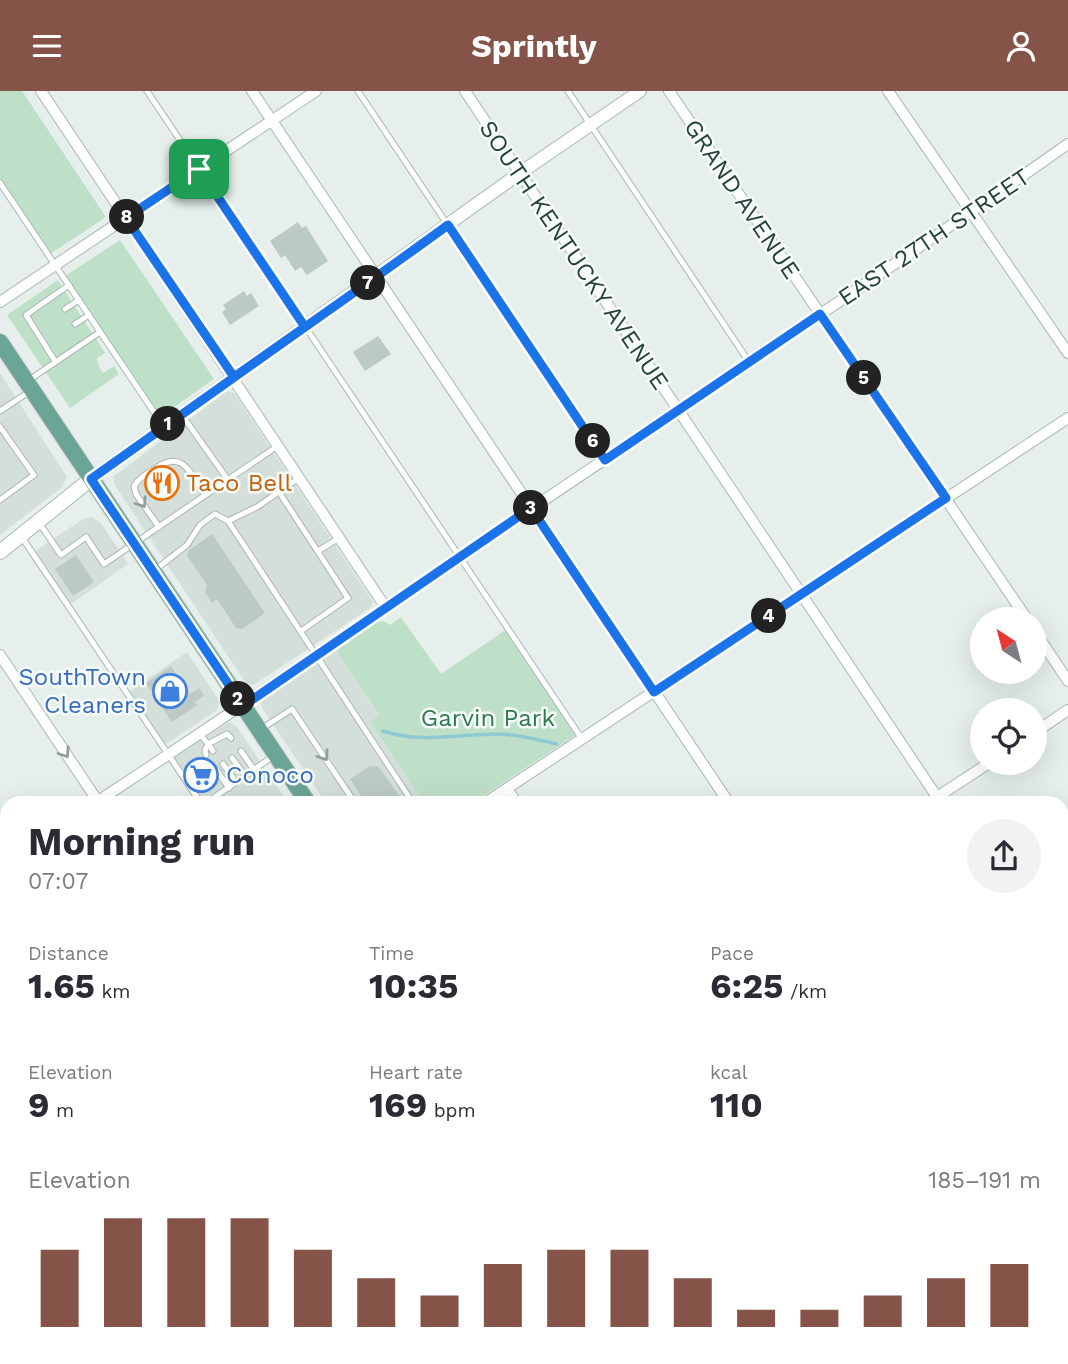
<!DOCTYPE html>
<meta charset="utf-8">
<style>
body{margin:0;font-family:"Work Sans",sans-serif;background:#f2f2f3;color:#2b2b33;height:100vh;display:flex;flex-direction:column;font-size:26px;white-space:nowrap}
*{box-sizing:border-box;margin:0}
p{font-size:23px;color:#7c7c81}
.icon{flex:none;width:38px;height:38px;fill:none;stroke:currentColor;stroke-width:2;stroke-linecap:round;stroke-linejoin:round}
.map{position:relative;flex:1;overflow:hidden}
.drawer{position:absolute;left:0px;top:705px;width:1069px;height:569px;display:flex;flex-direction:column;background:#fff;border-radius:21px 21px 0 0;box-shadow:0 7px 28px #0002}
.drawer>*{flex:none}
.needle{width:46px;rotate:324deg}
.buttons{position:absolute;left:970px;top:516px;display:grid;gap:14px}
.buttons a{display:grid;place-items:center;width:77px;height:77px;border-radius:50%;background:#fff;box-shadow:0 7px 28px #0002;font-size:35px}
.pin{position:absolute;display:grid;place-items:center;width:60px;height:60px;color:#fff;margin:-30px;border-radius:14px;box-shadow:0 4px 10px #0006}
.km{position:absolute;width:35px;height:35px;margin:-18px;border-radius:50%;background:#222;color:#fff;font-size:19px;line-height:35px;text-align:center}
.round{display:grid;place-items:center;flex:none;width:74px;height:74px;border-radius:37px;background:#f2f2f3}
.head{display:flex;align-items:center;justify-content:space-between;height:119px;padding:0 28px}
h1{font-size:38px;font-weight:700;line-height:52px}
.figures{display:grid;grid-template-columns:repeat(3,1fr);gap:10px;height:119px;padding:7px 28px}
.figures div{display:grid;align-content:center}
.figures b{font-size:35px;font-weight:700}
.figures small{font-size:19px;font-weight:400}
.figures p{font-size:19px}
.chart{height:196px;padding:14px 28px}
.chart p{display:flex;justify-content:space-between}
.chart svg{width:100%;height:126px;margin-top:7px;stroke:#855347;stroke-width:6}
header{display:flex;justify-content:space-between;align-items:center;height:91px;padding:0 28px;background:#855347;color:#fff;font-size:32px;font-weight:700}
.map>svg:first-child{display:block}
.built{fill:#d4dfda}
.green{fill:#bfe0c8}
.lines{fill:none;stroke-linecap:round;stroke-linejoin:round}
.stream{stroke:#8ec9d4;stroke-width:3.5}
.building{fill:#bbcac4}
.service-casing{stroke:#a8b8b2;stroke-width:7}
.minor-casing{stroke:#a8b8b2;stroke-width:12}
.tertiary-casing{stroke:#a8b8b2;stroke-width:14}
.secondary-casing{stroke:#a4bbb3;stroke-width:16}
.primary-casing{stroke:#c2cac8;stroke-width:18}
.service{stroke:#fff;stroke-width:5}
.minor{stroke:#fff;stroke-width:10}
.tertiary{stroke:#fff;stroke-width:12}
.secondary{stroke:#fff;stroke-width:14}
.primary{stroke:#6aa596;stroke-width:16}
.oneway{stroke:#92a09c}
.route-casing{stroke:#fff;stroke-width:14}
.route{stroke:#1a73e8;stroke-width:9}
.labels{text-anchor:middle;stroke-width:5;stroke-linejoin:round;paint-order:stroke}
.street-label{font-size:24px;fill:#24423a;stroke:#f7fbf9}
.food-label{font-size:24px;fill:#c56008;stroke:#f7fbf9;text-anchor:start}
.shop-label{font-size:24px;fill:#366cbe;stroke:#f7fbf9;text-anchor:end}
.park-label{font-size:24px;fill:#2d7a4b;stroke:#f7fbf9}
</style>
<header><svg class="icon" aria-label="menu" viewBox="0 0 24 24"><path d="M4 6h16M4 12h16M4 18h16"/></svg>Sprintly<svg class="icon" aria-label="person" viewBox="0 0 24 24"><circle cx="12" cy="8" r="4"/><path d="M4 21q1-7 8-7t8 7"/></svg></header>
<div class="map">
<svg width="1068" height="1273" viewBox="0 0 1068 1273">
<rect width="100%" height="100%" fill="#e6efeb"/>
<g class="built">
<path d="M0,282L67,386L61,397L0,444Z"/>
<path d="M227,300L234,302L373,511L370,517L252,595L245,591L114,393L113,386Z"/>
<path d="M92,426L101,432L128,473L65,517L29,464L83,428Z"/>
<path d="M336,559L379,625L370,631L424,712H326L262,617L261,609L264,606Z"/>
<path d="M187,561L218,608L219,614L217,619L160,657L124,604Z"/>
<path d="M229,631L237,636L288,712H196L168,670Z"/>
<path d="M697,1267H879L883,1273H701Z"/>
</g>
<g class="green">
<path d="M0,0H22L106,126L50,163L0,88Z"/>
<path d="M120,149L214,288L160,326L65,185Z"/>
<path d="M58,189L105,262L97,267L99,276L103,282L114,275L119,283L70,317L7,224Z"/>
<path d="M401,526L441,583L507,538L576,644L472,712H424L370,631L379,624L336,559L377,531L384,530L390,534Z"/>
</g>
<g class="lines">
<g class="stream">
<path d="M383,640C421,653 459,643 498,643C518,643 537,649 557,653"/>
<path d="M44,712L60,710"/>
</g>
</g>
<g class="building">
<path d="M298,131L302,137L306,135L328,170L307,184L301,176L295,180L285,164L281,167L270,150Z"/>
<path d="M244,200L247,205L251,202L259,215L230,234L222,221L226,218L223,214Z"/>
<path d="M378,245L391,263L365,280L353,261Z"/>
<path d="M170,376L181,391L154,409L143,393Z"/>
<path d="M212,443L265,522L242,538L236,537L217,508L212,512L205,501L207,494L187,464L188,460Z"/>
<path d="M76,464L94,491L73,505L55,478Z"/>
<path d="M171,575L190,603L199,597L204,605L195,611L197,614L172,631L146,592Z"/>
<path d="M199,665L218,693L203,703L184,676Z"/>
<path d="M370,675L379,676L404,712H366L350,688Z"/>
</g>
<g class="lines">
<g class="service-casing">
<g id="service">
<path d="M147,0L582,648"/>
<path d="M358,0L605,369"/>
<path d="M568,0L749,271"/>
<path d="M0,92L164,336"/>
<path d="M65,218L79,209"/>
<path d="M75,233L89,224"/>
<path d="M55,270L26,224L69,194"/>
<path d="M29,289L100,241"/>
<path d="M0,320L29,301"/>
<path d="M182,324L228,389"/>
<path d="M0,336L34,384L0,409"/>
<path d="M299,387L257,416L228,430L413,712"/>
<path d="M279,401L348,507L301,540"/>
<path d="M40,433L61,464L86,446L104,473L279,354"/>
<path d="M159,436L136,403L134,395C139,387 147,382 156,377C184,358 190,383 205,404"/>
<path d="M21,445L201,712"/>
<path d="M318,460L339,447"/>
<path d="M155,479L187,454L200,434L215,423L228,430"/>
<path d="M261,638L292,618L355,712"/>
<path d="M200,643L208,653L227,643L231,647"/>
<path d="M241,660L254,679"/>
<path d="M206,664L205,659L208,653L213,660"/>
<path d="M232,667L245,685"/>
<path d="M223,673L236,691"/>
<path d="M216,678L229,697"/>
<path d="M206,712L272,666"/>
<path d="M0,728L7,738"/>
<path d="M0,1059L7,1070"/>
<path d="M140,1267L144,1273"/>
<path d="M363,1267L367,1273"/>
<path d="M575,1267L579,1273"/>
<path d="M836,1267L840,1273"/>
<path d="M623,1273L632,1267"/>
</g>
</g>
<g class="minor-casing">
<g id="minor">
<path d="M41,0L386,517"/>
<path d="M252,0L729,712"/>
<path d="M465,0L941,712"/>
<path d="M669,0L1027,528"/>
<path d="M888,0L1068,262"/>
<path d="M0,211L316,0"/>
<path d="M1034,539L1068,590"/>
<path d="M0,564L99,712"/>
<path d="M1034,642L1068,619"/>
<path d="M507,698L517,712"/>
<path d="M95,712C242,616 385,516 531,418C710,297 891,178 1068,53"/>
<path d="M485,712L1068,327"/>
<path d="M928,712L989,672"/>
<path d="M0,775L7,770"/>
<path d="M0,886L7,897"/>
<path d="M1062,897L1068,905"/>
<path d="M1062,917L1068,914"/>
<path d="M0,1036L7,1032"/>
<path d="M1062,1212L1068,1221"/>
<path d="M0,1226L7,1237"/>
<path d="M27,1267L31,1273"/>
<path d="M255,1267L259,1273"/>
<path d="M471,1267L475,1273"/>
<path d="M889,1267L893,1273"/>
<path d="M91,1273L100,1267"/>
<path d="M530,1273L539,1267"/>
<path d="M971,1273L980,1267"/>
</g>
</g>
<g class="tertiary-casing">
<path id="tertiary" d="M91,388L520,82L640,0"/>
</g>
<g class="secondary-casing">
<path id="secondary" d="M0,461L91,388"/>
</g>
<g class="primary-casing">
<g id="primary">
<path d="M0,251L308,712"/>
<path d="M675,1267L679,1273"/>
</g>
</g>
<use href="#service" class="service"/>
<use href="#minor" class="minor"/>
<use href="#tertiary" class="tertiary"/>
<use href="#secondary" class="secondary"/>
<use href="#primary" class="primary"/>
</g>
<defs><path id="oneway-chevron" d="M-2-3.5L2.5 0L-2 3.5" fill="none" stroke-width="1.6" stroke-linecap="round" stroke-linejoin="round" transform="scale(1.75)"/></defs>
<g class="oneway">
<use href="#oneway-chevron" transform="translate(142 412) rotate(56)"/>
<use href="#oneway-chevron" transform="translate(65 662) rotate(56)"/>
<use href="#oneway-chevron" transform="translate(324 665) rotate(56)"/>
</g>
<g class="lines">
<g class="route-casing">
<path id="route" d="M199,78L305,236L91,388L243,615L531,417L654,601L946,407L820,223L605,369L448,134C377,186 305,236 234,286L126,127L199,78"/>
</g>
<use href="#route" class="route"/>
</g>
<defs>
<g id="restaurant-ring" transform="scale(1.75)"><circle r="9.5" fill="#f7fbf9" stroke="#e8710a" stroke-width="1.5"/><path d="M-5-6h1v4h1v-4h1v4h1v-4h1v5L-1.5 .5V6h-2V.5L-5-1ZM5-6V6H3V1.5H1.5Q1.5-4 5-6Z" fill="#e8710a"/></g>
<g id="shop-ring" transform="scale(1.75)"><circle r="9.5" fill="#f7fbf9" stroke="#3f7fe0" stroke-width="1.5"/><path d="M-5-2.5h2.3a2.7 3.5 0 0 1 5.4 0H5L5.5 6h-11ZM-1.5-2.5h3a1.5 2.3 0 0 0-3 0Z" fill="#3f7fe0"/></g>
<g id="supermarket-ring" transform="scale(1.75)"><circle r="9.5" fill="#f7fbf9" stroke="#3f7fe0" stroke-width="1.5"/><path d="M-6-5.5h2.5l.6 2H6L4.5 2H-2.5L-4.4-4H-6ZM-1.5 3.2a1.3 1.3 0 1 0 .1 0ZM3 3.2a1.3 1.3 0 1 0 .1 0Z" fill="#3f7fe0"/></g>
</defs>
<g fill-rule="evenodd">
<use href="#restaurant-ring" x="162" y="392"/>
<use href="#shop-ring" x="170" y="600"/>
<use href="#supermarket-ring" x="201" y="684"/>
</g>
<g class="labels">
<g class="street-label">
<text transform="translate(742 108) rotate(56)" y="8">GRAND AVENUE</text>
<text transform="translate(934 146) rotate(-34)" y="8">EAST 27TH STREET</text>
<text transform="translate(574 164) rotate(56)" y="8">SOUTH KENTUCKY AVENUE</text>
</g>
<g class="food-label">
<text x="186" y="400">Taco Bell</text>
</g>
<g class="shop-label">
<text x="146" y="594">SouthTown<tspan x="146" dy="28">Cleaners</tspan></text>
<text x="226" y="692" text-anchor="start">Conoco</text>
</g>
<g class="park-label">
<text x="488" y="635">Garvin Park</text>
</g>
</g>
</svg>
<div class="buttons">
<a><svg class="needle" viewBox="-14 -14 28 28"><path d="M0-13l5 13h-10z" fill="#e53935"/><path d="M0 13l5-13h-10z" fill="#7c7c81"/></svg></a>
<a><svg class="icon" aria-label="locate" viewBox="0 0 24 24"><circle cx="12" cy="12" r="6"/><path d="M12 2v4M12 18v4M2 12h4M18 12h4"/></svg></a>
</div>
<div class="pin" style="left:199px;top:78px;background:#1e9e55"><svg class="icon" aria-label="arrive" viewBox="0 0 24 24"><path d="M6 21V4h12l-3 4 3 4H6"/></svg></div>
<b class="km" style="left:168px;top:333px">1</b>
<b class="km" style="left:238px;top:608px">2</b>
<b class="km" style="left:531px;top:417px">3</b>
<b class="km" style="left:769px;top:525px">4</b>
<b class="km" style="left:864px;top:287px">5</b>
<b class="km" style="left:593px;top:350px">6</b>
<b class="km" style="left:368px;top:192px">7</b>
<b class="km" style="left:127px;top:126px">8</b>
<section class="drawer">
<div class="head"><div><h1>Morning run</h1><p>07:07</p></div><a class="round"><svg class="icon" aria-label="share" viewBox="0 0 24 24"><path d="M12 15V3M7 8l5-5 5 5M5 13v7h14v-7"/></svg></a></div>
<div class="figures">
<div><p>Distance</p><b>1.65<small> km</small></b></div>
<div><p>Time</p><b>10:35</b></div>
<div><p>Pace</p><b>6:25<small> /km</small></b></div>
</div>
<div class="figures">
<div><p>Elevation</p><b>9<small> m</small></b></div>
<div><p>Heart rate</p><b>169<small> bpm</small></b></div>
<div><p>kcal</p><b>110</b></div>
</div>
<div class="chart"><p><span>Elevation</span>185–191 m</p>
<svg viewBox="0 0 160 44" preserveAspectRatio="none"><path d="M5 44V17M15 44V6M25 44V6M35 44V6M45 44V17M55 44V27M65 44V33M75 44V22M85 44V17M95 44V17M105 44V27M115 44V38M125 44V38M135 44V33M145 44V27M155 44V22"/></svg>
</div>
</section>
</div>
